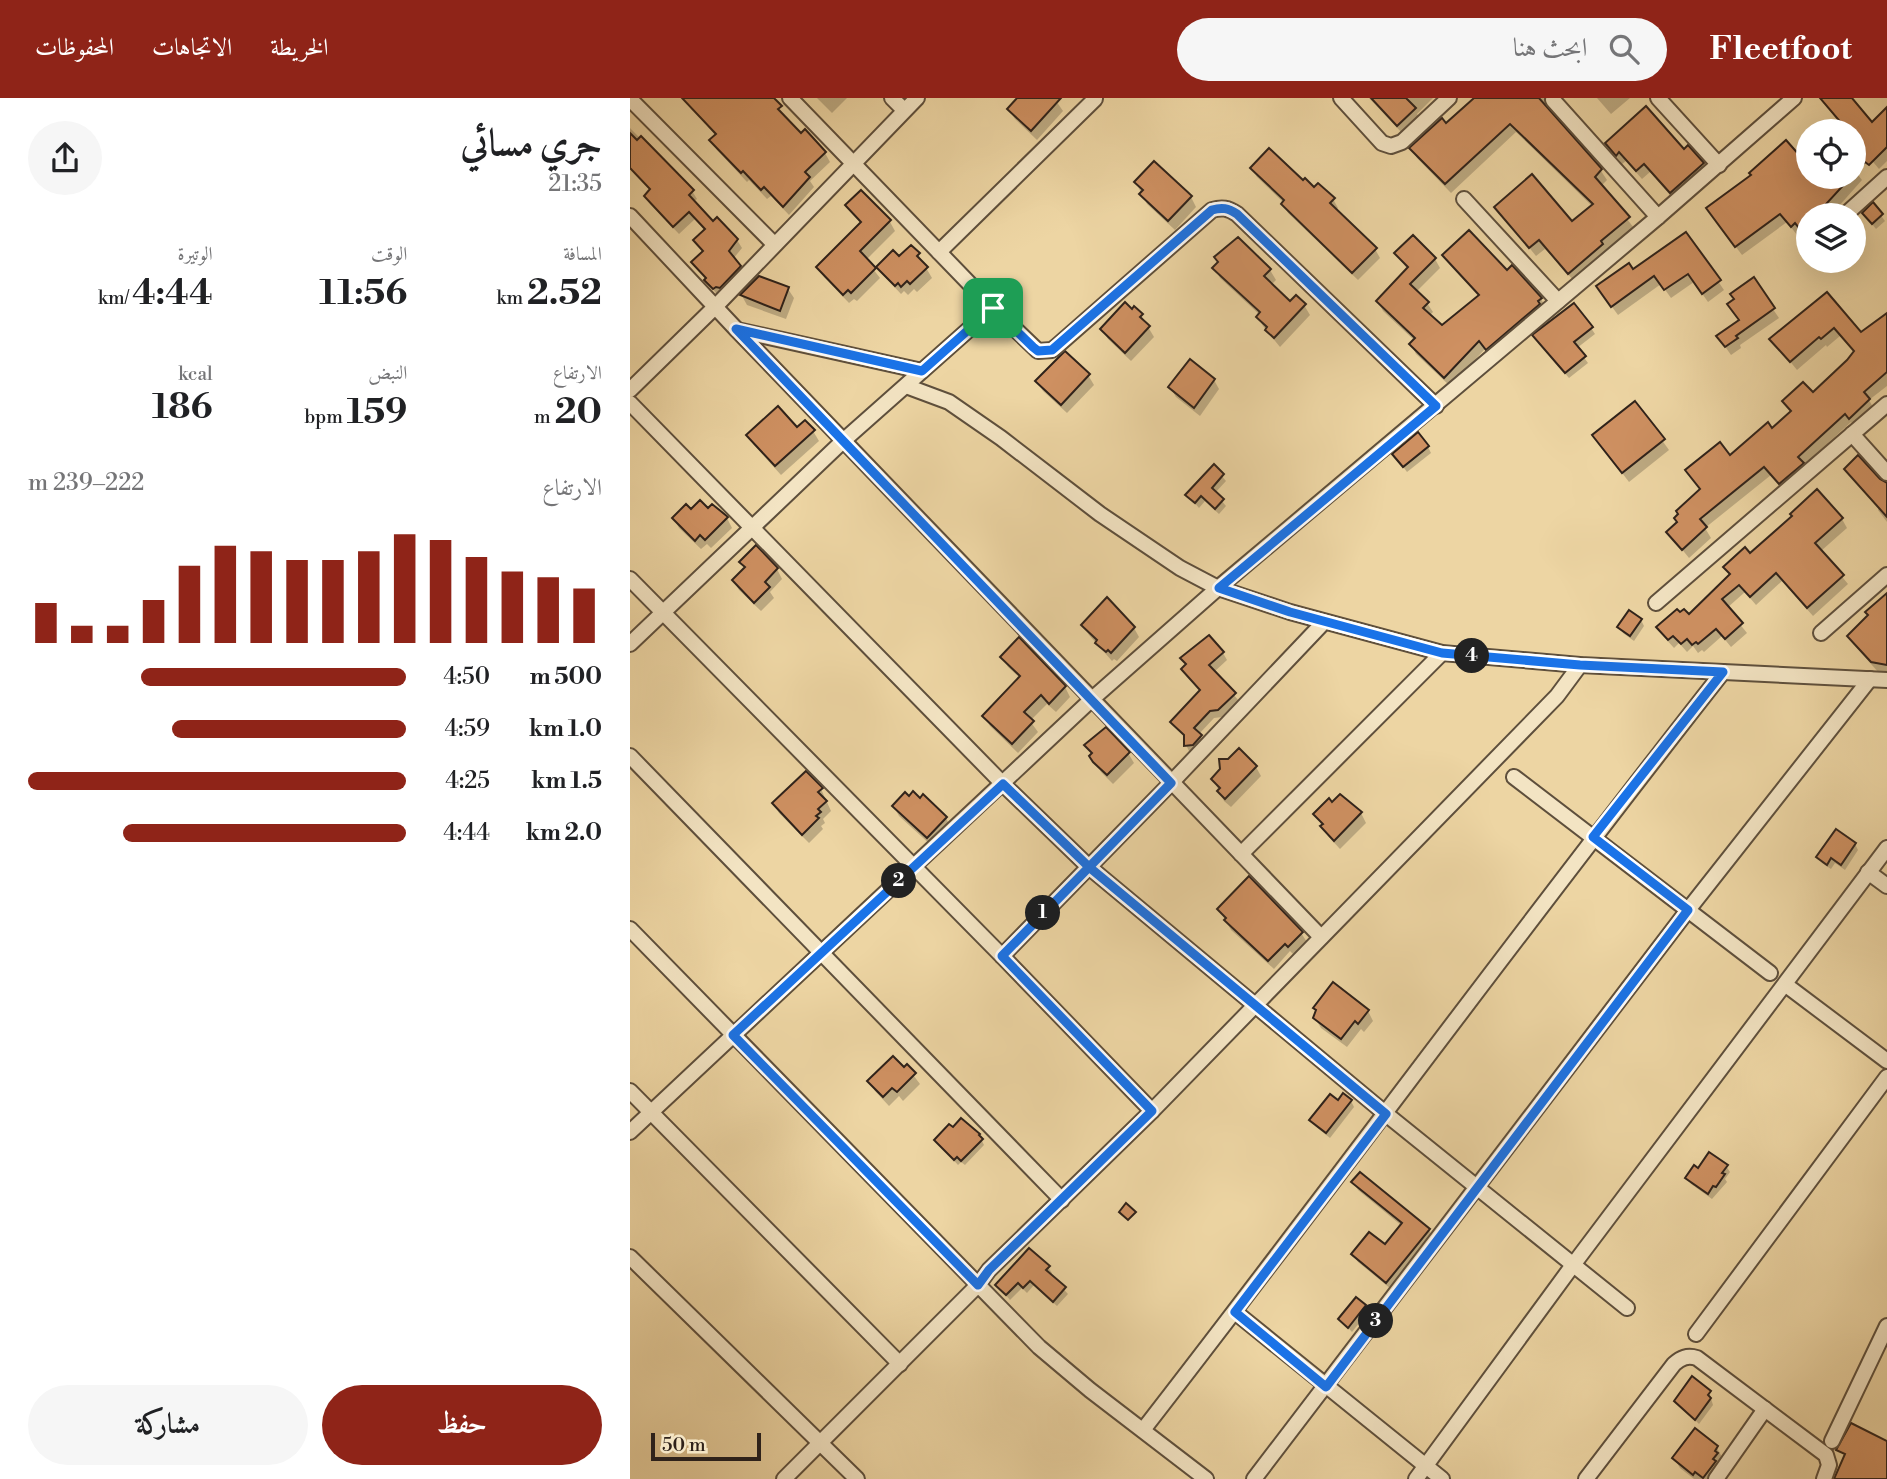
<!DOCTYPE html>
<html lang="ar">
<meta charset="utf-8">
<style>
body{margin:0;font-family:"Libre Bodoni",Amiri,serif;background:#f6f6f6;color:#202124;direction:rtl;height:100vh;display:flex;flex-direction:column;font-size:26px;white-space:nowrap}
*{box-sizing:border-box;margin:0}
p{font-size:23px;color:#757577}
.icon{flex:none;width:38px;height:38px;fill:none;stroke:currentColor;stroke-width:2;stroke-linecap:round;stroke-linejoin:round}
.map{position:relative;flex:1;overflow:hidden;direction:ltr}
.drawer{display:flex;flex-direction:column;background:#fff;width:630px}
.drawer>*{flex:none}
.buttons{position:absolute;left:1166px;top:21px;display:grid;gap:14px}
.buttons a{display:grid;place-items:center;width:70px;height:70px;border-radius:50%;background:#fff;box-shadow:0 7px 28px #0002;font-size:35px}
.scale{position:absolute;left:21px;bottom:18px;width:110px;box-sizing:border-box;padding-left:7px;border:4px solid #2f221a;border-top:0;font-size:19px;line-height:24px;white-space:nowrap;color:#2f221a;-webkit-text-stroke:5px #f3e4c3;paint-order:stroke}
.pin{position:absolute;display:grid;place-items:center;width:60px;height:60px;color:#fff;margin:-30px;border-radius:14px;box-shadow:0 4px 10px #0006}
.km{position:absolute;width:35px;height:35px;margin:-18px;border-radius:50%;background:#222;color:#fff;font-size:19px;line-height:35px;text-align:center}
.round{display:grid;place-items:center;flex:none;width:74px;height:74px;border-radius:37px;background:#f6f6f6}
.head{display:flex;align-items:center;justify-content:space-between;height:119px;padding:0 28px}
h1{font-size:38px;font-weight:800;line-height:52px}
.metrics{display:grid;grid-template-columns:repeat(3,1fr);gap:10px;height:119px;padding:7px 28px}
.metrics div{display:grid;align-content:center}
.metrics b{font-size:35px;font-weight:800}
.metrics small{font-size:19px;font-weight:400}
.metrics p{font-size:19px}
.chart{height:196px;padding:14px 28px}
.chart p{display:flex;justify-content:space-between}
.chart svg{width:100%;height:126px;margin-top:7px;stroke:#8f2418;stroke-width:6}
.cta{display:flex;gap:14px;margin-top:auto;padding:14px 28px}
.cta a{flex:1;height:80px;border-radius:42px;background:#8f2418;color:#fff;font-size:28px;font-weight:800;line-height:80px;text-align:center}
.cta a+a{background:#f6f6f6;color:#202124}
ul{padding:0 28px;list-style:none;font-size:23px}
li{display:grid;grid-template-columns:112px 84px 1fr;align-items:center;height:52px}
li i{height:18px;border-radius:9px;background:#8f2418}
header{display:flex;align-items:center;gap:42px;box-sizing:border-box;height:98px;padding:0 35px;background:#8f2418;color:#fff}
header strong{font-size:33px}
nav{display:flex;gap:38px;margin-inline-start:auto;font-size:24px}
.search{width:490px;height:63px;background:#f6f6f6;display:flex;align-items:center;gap:18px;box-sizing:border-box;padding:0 24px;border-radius:38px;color:#757577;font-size:26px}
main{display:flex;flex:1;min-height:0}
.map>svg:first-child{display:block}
.shadow{fill:#0003}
.building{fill:#ce9061;stroke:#2f221a;stroke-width:2}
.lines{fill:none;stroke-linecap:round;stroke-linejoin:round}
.minor-casing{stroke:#5e4f3c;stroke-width:18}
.minor{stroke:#f3e4c3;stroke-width:14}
.route-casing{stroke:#fff;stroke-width:14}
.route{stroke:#1a73e8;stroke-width:9}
</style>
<header>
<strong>Fleetfoot</strong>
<div class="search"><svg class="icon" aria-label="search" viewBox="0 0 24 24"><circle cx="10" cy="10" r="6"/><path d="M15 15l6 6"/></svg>ابحث هنا</div>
<nav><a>الخريطة</a><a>الاتجاهات</a><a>المحفوظات</a></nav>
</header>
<main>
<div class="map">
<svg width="1257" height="1381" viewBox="0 0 1257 1381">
<rect width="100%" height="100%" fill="#edd5a3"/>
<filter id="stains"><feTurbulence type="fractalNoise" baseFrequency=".00286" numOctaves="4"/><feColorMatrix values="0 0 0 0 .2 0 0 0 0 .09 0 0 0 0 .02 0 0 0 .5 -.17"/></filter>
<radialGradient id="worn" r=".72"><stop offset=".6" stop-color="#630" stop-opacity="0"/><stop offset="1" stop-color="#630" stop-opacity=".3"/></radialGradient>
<g class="shadow">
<path d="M53,0H135L171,38L195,55L200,64L180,83L184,89L159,117L141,98L137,101L119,82L117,84L87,52L81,42L86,38Z"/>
<path d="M187,0H217L202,15Z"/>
<path d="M390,0H424L433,13L407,42L385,21L379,12Z"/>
<path d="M739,0H803L787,16L790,20L773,36Z"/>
<path d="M846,0H923L914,8L971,73L977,82L971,88L1004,130L976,153L977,156L945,184L915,151L906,158L866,109L942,125L962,108L886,34L821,95L787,60L782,51L816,28Z"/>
<path d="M967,0H1000L981,16Z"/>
<path d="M1201,0H1220L1242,26L1257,11V63L1249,71L1223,40V33H1217L1201,13L1196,4Z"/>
<path d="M0,30L62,93L67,101L63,104L83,126L107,142L112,150L103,161L115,177L88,198L63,164L74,155L65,142L75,133L65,121L49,136L20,106L16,98L21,93L0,71Z"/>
<path d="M977,46L1054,53L1058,50L1078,76L1046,104L1020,74L1012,81L996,63L992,66Z"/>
<path d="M1223,70L1232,82L1201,117H1178V141L1172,133L1167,137L1157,124L1112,157L1084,120L1178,79H1223Z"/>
<path d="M622,71L684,91L703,101L708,110L706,112L745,151L750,160L728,182L658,115L653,106L654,105L627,79Z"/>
<path d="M506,85L561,99L566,109L545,132L517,106Z"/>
<path d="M231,94L260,124L265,133L236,162L250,180L227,203L224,201L219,205L194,179L188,170L231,126L217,108Z"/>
<path d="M1243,107L1255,123L1246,131L1238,121Z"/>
<path d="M1056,136L1094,192L1078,204L1064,184L1041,200L1031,186L988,217L974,198L1003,173Z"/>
<path d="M608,141L640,172L646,182L641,187L660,205L674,207L680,217L650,249L633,228L628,219L630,217L590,180L585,170Z"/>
<path d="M288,156L302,180L287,194L284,191L278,197L274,193L271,196L254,178L248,169Z"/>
<path d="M766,156L805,161L810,170L786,194L797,205L803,214L799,218L812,229L850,199L820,167L814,157L876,175L911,201L916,210L862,260L855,251L820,288L786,256L781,247L785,243L753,213L748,203L778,172Z"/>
<path d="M129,180L158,191L164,200L156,221L117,207L112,198Z"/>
<path d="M1123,182L1149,220L1110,247L1111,250L1101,257L1094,247L1111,223Z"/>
<path d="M1197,197L1230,236L1257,216V288L1239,302L1244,311L1225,329L1221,324L1173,368L1178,375L1156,394L1141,377L1075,430L1081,440L1059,460L1038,434L1049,425L1071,393L1057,373L1100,360L1142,332L1161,314L1154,304L1183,297L1225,255L1210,238L1197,249L1196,247L1167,272L1142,241Z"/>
<path d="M511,217L524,239L501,263L478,241L472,231Z"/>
<path d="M961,230L965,236L947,250L958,265L939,280L908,244Z"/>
<path d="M458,277L464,287L437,315L413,293L407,284Z"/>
<path d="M584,282L589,291L570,318L546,299L540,289Z"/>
<path d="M1005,305L1039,352L999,384L970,346Z"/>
<path d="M166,331L183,333L189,343L151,377L124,347L118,337Z"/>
<path d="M798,349L801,355L777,374L768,362Z"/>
<path d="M584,369L596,383L585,395L596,408L589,416L575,403L569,410L558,397Z"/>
<path d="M1257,391V424L1248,412Z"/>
<path d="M61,413H78L97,420L102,430L81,450L77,446L71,451L49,430L44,421Z"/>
<path d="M1212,421L1217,430L1191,453L1218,486L1183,518L1152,483L1126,507L1115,494L1097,510L1117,535L1101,549L1092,538L1074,554L1072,552L1068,555L1063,548L1057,554L1049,545L1044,550L1034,539L1029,530L1059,519L1100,478L1095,470Z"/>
<path d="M126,450L147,471L152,481L140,494L144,500L131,513L109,492L104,483L115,471L111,464Z"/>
<path d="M1257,496V576L1249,575L1226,549L1219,538Z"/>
<path d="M1011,522L1014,528L1004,543L993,535L989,529Z"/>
<path d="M453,528L504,530L509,539L487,563L484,561L482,563L459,537Z"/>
<path d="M593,555L597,562L584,574L609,603L593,619L584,620L569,636L575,646L567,654L560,655L556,647V640L542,624L571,593L553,571L557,568L552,560Z"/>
<path d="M372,559L435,589L440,599L426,614L417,606L400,623L408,634L388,655L360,628L354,618L390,580L378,569Z"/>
<path d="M466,637L498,655L504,665L483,686L471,674L456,647Z"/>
<path d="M626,669L631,678L601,709L594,703L583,681Z"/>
<path d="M191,691L201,713L193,721L195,725L191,728L193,731L179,745L149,715L144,706Z"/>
<path d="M710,698L731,715L736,725L710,751L698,738L685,716Z"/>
<path d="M293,699L316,720L321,730L303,749L269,718L264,709L290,702Z"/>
<path d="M1225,746L1228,752L1215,772L1205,765L1201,771L1192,765L1188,759Z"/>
<path d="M589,811L671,835L677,844L664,857L660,853L644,871L601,832Z"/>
<path d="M685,910L738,913L743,923L734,934L731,931L717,949L691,930L685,920L687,914Z"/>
<path d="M277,969L290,986L273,1003L269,998L259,1008L245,993L239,984Z"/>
<path d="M721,1003L724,1009L700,1040L685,1028L682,1022L708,1005Z"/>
<path d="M349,1037L354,1047L335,1067L331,1064L328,1067L306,1043Z"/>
<path d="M1096,1068L1100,1074L1095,1081L1097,1084L1082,1101L1061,1086L1057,1080Z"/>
<path d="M724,1084L799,1132L803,1140L761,1191L728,1164L723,1157L755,1149L772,1128L728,1092Z"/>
<path d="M418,1169L422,1175L420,1177L438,1196L427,1208L404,1187L397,1195L392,1190L380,1202L368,1188Z"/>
<path d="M726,1201L738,1214L722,1234L710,1221Z"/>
<path d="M1079,1294L1083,1307L1069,1326L1046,1303Z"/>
<path d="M1087,1350L1092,1359L1084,1381H1064L1050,1370L1044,1360Z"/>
</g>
<g class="building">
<path d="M52,0H144L152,8L148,11L171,35L175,31L196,54L175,74L180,79L153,109L134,89L131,92L113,73L111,75L79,42L86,36Z"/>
<path d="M387,0H431L401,33L377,11Z"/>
<path d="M741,0H776L786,10L767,28Z"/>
<path d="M844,0H909L972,71L965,79L1000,119L971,143L973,146L938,176L909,142L899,150L864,109L902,76L942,123L963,106L880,26L815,86L779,50L812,20L816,25Z"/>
<path d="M1190,0H1222L1242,24L1257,9V49L1239,67L1235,64L1223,77V33H1218Z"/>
<path d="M1016,8L1054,51L1058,47L1074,65L1040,95L1014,66L1006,73L989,54L986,58L975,45Z"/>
<path d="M0,35L7,42L11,38L64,92L59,97L83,123L87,119L108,141L99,153L111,168L90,190L86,189L83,191L74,182L76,180L61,164L73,153L63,142L75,131L59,114L43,129L14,98L20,91L0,70Z"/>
<path d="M1156,42L1178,67V79H1221L1196,106L1200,112L1193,117H1178V141L1165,125L1161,129L1150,116L1105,149L1076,110L1121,77L1119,75Z"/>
<path d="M639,50L673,82L675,80L684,89L688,85L705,100L700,105L747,150L722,175L651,106L654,102L620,70Z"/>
<path d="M524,63L562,98L538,123L509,96L513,92L504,84Z"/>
<path d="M231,92L261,122L230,153L246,170L221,195L218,192L213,197L186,169L231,124L215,107Z"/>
<path d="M1243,104L1253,116L1242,126L1232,115Z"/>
<path d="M839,132L877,172L882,167L912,200L908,203L910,206L856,252L849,243L814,280L779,246L785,240L746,203L778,169L764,155L783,137L806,160L780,186L799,204L793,210L812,227L849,197L812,157Z"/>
<path d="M1056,134L1091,182L1072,196L1058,176L1034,192L1024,178L981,209L966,188L999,165L1003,171Z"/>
<path d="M608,139L641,171L634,178L660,203L666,197L676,206L644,240L635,232L637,229L626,219L630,214L582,170L588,164L584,159Z"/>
<path d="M281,147L290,155L287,158L298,169L280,186L277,183L271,189L268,185L265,188L246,169L263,152L269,158Z"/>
<path d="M129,178L159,189L150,213L110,197Z"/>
<path d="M1124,179L1145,210L1106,238L1108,240L1095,249L1086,238L1109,222L1097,206L1104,201L1100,196Z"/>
<path d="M1197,194L1231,234L1257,215V274L1234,294L1240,301L1219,321L1215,316L1168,359L1174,365L1149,386L1134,369L1070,421L1077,429L1052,452L1036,434L1047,424L1044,420L1048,416L1046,413L1070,391L1055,372L1090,344L1100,357L1138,324L1142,330L1161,313L1152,303L1173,284L1183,294L1217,262L1224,253L1204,230L1191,241L1189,239L1160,264L1139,241Z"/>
<path d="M495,204L502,211L504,208L513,216L510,219L520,228L495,255L470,231Z"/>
<path d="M944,205L963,229L944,244L956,258L935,275L902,237Z"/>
<path d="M435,253L460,276L431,307L405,283Z"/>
<path d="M560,261L585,281L564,310L538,289Z"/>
<path d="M1005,303L1035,341L992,375L962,337Z"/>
<path d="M148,308L167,329L175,322L185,332L145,368L116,337Z"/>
<path d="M788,334L799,348L773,369L762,356Z"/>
<path d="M1228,357L1250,381L1257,385V419L1214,371Z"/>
<path d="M584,366L594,376L582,390L594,401L585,411L571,398L565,405L555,397Z"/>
<path d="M1187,391L1213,420L1185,445L1214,477L1177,510L1146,475L1120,499L1109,487L1092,501L1113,525L1095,541L1086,531L1068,546L1066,544L1062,547L1057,541L1051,546L1043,538L1038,542L1026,529L1047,511L1050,514L1054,511L1059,516L1100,476L1093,469L1115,449L1120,455L1162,418L1160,416Z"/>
<path d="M70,402L78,410L82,406L98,419L75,442L70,437L65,443L42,420L56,406L61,411Z"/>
<path d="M126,447L148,470L135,484L140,489L124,505L102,482L115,469L109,464Z"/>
<path d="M1257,495V567L1241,564L1217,538L1238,517L1235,514Z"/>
<path d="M477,499L505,529L481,555L478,552L476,554L465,545L467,542L451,527Z"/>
<path d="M999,512L1012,521L1000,538L987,529Z"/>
<path d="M579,537L594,554L579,567L606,595L588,612L580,613L564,630L572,637L563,647L554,648V637L540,624L570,592L551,571L556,566L550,560Z"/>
<path d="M389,539L436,588L419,606L411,597L394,614L404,623L382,646L352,618L390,578L370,559Z"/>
<path d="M476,629L500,654L477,677L463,664L459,658L462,655L454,647Z"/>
<path d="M609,650L627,668L595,701L587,693L590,690L581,681L590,671L589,661H598Z"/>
<path d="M176,673L193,690L188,694L197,703L188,711L191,714L186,718L189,720L172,737L142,705Z"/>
<path d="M283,693L290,700L293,696L317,719L297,740L262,708L275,694L279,698Z"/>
<path d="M710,696L732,714L704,743L690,728L693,726L683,716L699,700L702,704Z"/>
<path d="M1206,731L1226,745L1211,767L1201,760L1197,767L1186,759Z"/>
<path d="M619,778L673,834L658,849L655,846L638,863L594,822L596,820L587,811Z"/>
<path d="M703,884L739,912L728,926L725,923L711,941L683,920L686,912L683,910Z"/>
<path d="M263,958L274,969L277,966L286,975L267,994L262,990L253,999L237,983Z"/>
<path d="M713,995L722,1002L696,1035L679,1022L700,996L708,1002Z"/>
<path d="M331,1020L350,1036L349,1037L353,1041L331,1063L327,1059L324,1062L304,1042L319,1026L323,1029Z"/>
<path d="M1079,1054L1098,1067L1092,1075L1095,1076L1086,1089L1083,1088L1078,1096L1055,1080L1064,1067L1068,1070Z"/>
<path d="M730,1074L800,1131L756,1185L721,1156L739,1134L755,1146L772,1125L721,1084Z"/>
<path d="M496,1105L506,1114L498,1122L489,1114Z"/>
<path d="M399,1150L420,1168L416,1172L436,1189L423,1204L400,1183L393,1190L388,1185L376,1197L365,1187Z"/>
<path d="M726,1199L736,1207L718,1230L708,1221Z"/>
<path d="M1062,1278L1081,1293L1078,1297L1081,1300L1065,1322L1044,1303Z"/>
<path d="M1221,1325L1257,1343V1381H1204L1215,1356L1206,1352Z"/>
<path d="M1065,1330L1088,1348L1085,1353L1088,1355L1083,1361L1086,1363L1073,1380L1065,1374L1063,1377L1042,1360Z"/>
</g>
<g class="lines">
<g class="minor-casing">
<g id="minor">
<path d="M160,0L363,210L408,253L422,252L427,248L582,112C592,109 598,110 607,116L806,308"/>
<path d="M262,0L274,12"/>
<path d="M711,0L752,45L761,48L772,44L819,0"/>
<path d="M1028,0L1089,67"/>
<path d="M0,1L144,146"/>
<path d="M923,2L1028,119"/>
<path d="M834,101L928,203"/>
<path d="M1215,117L1257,79"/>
<path d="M0,118L106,231L691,839"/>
<path d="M309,154L465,1"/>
<path d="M107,232L292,273"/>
<path d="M276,288L319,304L371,340L470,416L550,470L588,490L660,514L812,555L950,567L1257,582"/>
<path d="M0,292L85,209L287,0"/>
<path d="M0,305L373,686L459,769L756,1016L997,1210"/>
<path d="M1222,336L1257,375"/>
<path d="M0,481L372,858L522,1013"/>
<path d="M1026,505L1257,306"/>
<path d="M1191,535L1257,477"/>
<path d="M0,546L213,343L363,210"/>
<path d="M0,658L432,1102"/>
<path d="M884,679L1140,875"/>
<path d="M611,756L812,555"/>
<path d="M1238,774L1257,788"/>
<path d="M0,831L409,1249L460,1292L576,1381"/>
<path d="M372,858L541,685L694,524"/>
<path d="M1156,887L1257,963"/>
<path d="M0,993L270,1266"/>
<path d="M0,1034L461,602L588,490L1028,119L1164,0"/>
<path d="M0,1159L227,1381"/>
<path d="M605,1214L812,1381"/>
<path d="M1066,1236L1257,979"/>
<path d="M513,1332C708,1081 896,824 1093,574"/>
<path d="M1202,1343L1257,1228"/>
<path d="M154,1381L348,1187L359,1172L522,1013L927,598L950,567"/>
<path d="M624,1381L1058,812L1240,581"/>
<path d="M786,1381L943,1167L1257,750"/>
<path d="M956,1381L1044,1266C1051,1260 1057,1257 1067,1260L1196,1357L1199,1367L1194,1381"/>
<path d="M1086,1381L1135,1311"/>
</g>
</g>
<use href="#minor" class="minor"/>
</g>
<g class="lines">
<g class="route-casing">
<path id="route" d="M363,210L292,273L106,231L541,685C485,743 429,800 372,858L522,1013L359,1172L348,1187L103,937L373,686L459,769L756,1016L605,1214L696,1289L1058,812L963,739L1093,574L950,567L812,555L660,514L589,490L806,308L607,116C598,110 592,109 582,112L422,252L408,253L403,249L363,210"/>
</g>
<use href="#route" class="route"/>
</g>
<rect width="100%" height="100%" filter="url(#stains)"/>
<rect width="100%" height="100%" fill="url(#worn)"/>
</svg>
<div class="buttons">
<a><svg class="icon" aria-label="locate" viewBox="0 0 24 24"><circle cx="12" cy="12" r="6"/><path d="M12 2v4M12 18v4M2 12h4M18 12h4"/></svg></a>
<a><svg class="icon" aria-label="layers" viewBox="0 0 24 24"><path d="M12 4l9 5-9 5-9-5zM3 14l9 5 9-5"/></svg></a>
</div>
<div class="scale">50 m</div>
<div class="pin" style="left:363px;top:210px;background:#1e9e55"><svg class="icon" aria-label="arrive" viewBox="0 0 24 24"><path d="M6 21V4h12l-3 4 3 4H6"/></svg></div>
<b class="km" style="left:413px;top:815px">1</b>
<b class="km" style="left:269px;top:783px">2</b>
<b class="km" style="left:746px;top:1223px">3</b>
<b class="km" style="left:842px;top:558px">4</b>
</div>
<section class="drawer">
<div class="head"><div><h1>جري مسائي</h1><p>21:35</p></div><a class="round"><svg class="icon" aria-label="share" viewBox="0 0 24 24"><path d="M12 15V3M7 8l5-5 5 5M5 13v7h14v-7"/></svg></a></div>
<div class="metrics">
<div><p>المسافة</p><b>2.52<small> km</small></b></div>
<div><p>الوقت</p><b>11:56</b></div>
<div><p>الوتيرة</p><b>4:44<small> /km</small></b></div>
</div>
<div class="metrics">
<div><p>الارتفاع</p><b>20<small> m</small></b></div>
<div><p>النبض</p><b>159<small> bpm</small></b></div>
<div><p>kcal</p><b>186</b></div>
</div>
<div class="chart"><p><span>الارتفاع</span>222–239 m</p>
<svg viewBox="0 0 160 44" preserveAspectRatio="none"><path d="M5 44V30M15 44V38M25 44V38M35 44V29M45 44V17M55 44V10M65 44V12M75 44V15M85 44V15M95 44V12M105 44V6M115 44V8M125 44V14M135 44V19M145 44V21M155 44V25"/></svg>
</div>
<ul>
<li><b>500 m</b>4:50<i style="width:70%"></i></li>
<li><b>1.0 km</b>4:59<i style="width:62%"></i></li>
<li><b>1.5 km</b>4:25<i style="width:100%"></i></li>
<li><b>2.0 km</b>4:44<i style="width:75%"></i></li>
</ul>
<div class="cta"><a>حفظ</a><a>مشاركة</a></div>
</section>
</main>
